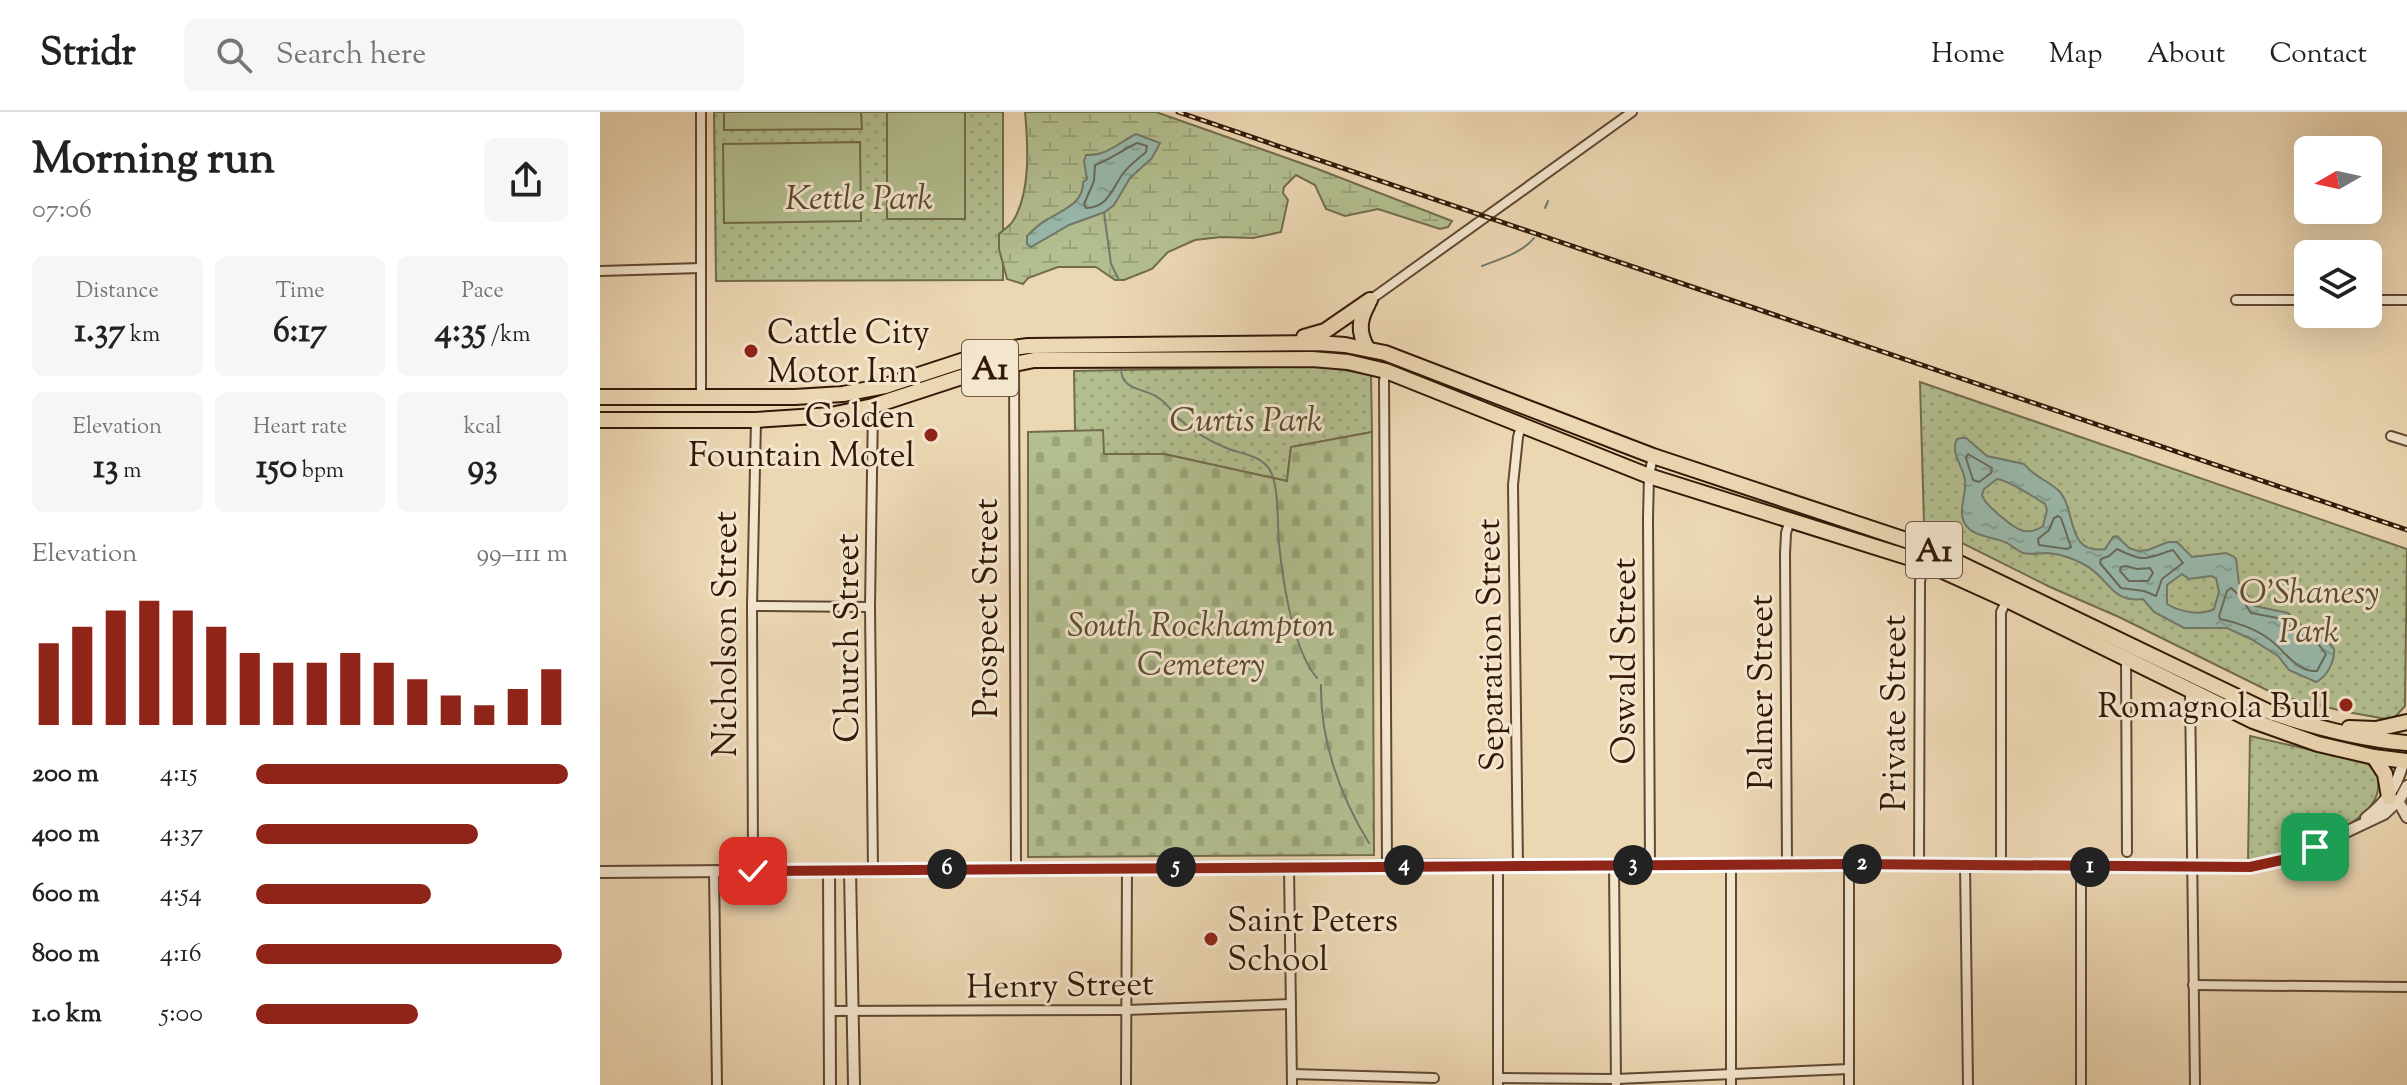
<!DOCTYPE html>
<meta charset="utf-8">
<style>
body{margin:0;font-family:"Sorts Mill Goudy",serif;background:#f6f6f6;color:#222;height:100vh;display:flex;flex-direction:column;font-size:30px;white-space:nowrap}
*{box-sizing:border-box;margin:0}
p{font-size:26px;color:#767676}
.icon{flex:none;width:44px;height:44px;fill:none;stroke:currentColor;stroke-width:2;stroke-linecap:round;stroke-linejoin:round}
.map{position:relative;flex:1;overflow:hidden}
.drawer{display:flex;flex-direction:column;background:#fff;width:600px}
.drawer>*{flex:none}
.needle{width:52px;rotate:261deg}
.fabs{position:absolute;left:1694px;top:24px;display:grid;gap:16px}
.fabs a{display:grid;place-items:center;width:88px;height:88px;border-radius:12px;background:#fff;box-shadow:0 8px 32px #0002;font-size:40px}
.pin{position:absolute;display:grid;place-items:center;width:68px;height:68px;color:#fff;margin:-34px;border-radius:16px;box-shadow:0 4px 12px #0006}
.km{position:absolute;width:40px;height:40px;margin:-20px;border-radius:50%;background:#222;color:#fff;font-size:22px;line-height:40px;text-align:center}
.round{display:grid;place-items:center;flex:none;width:84px;height:84px;border-radius:12px;background:#f6f6f6}
.summary{display:flex;align-items:center;justify-content:space-between;height:136px;padding:0 32px}
h1{font-size:44px;font-weight:700;line-height:60px}
.stats{display:grid;grid-template-columns:repeat(3,1fr);gap:12px;height:136px;padding:8px 32px}
.stats div{display:grid;align-content:center;border-radius:12px;background:#f6f6f6;text-align:center}
.stats b{font-size:34px;font-weight:700}
.stats small{font-size:22px;font-weight:400}
.stats p{font-size:22px}
.chart{height:224px;padding:16px 32px}
.chart p{display:flex;justify-content:space-between}
.chart svg{width:100%;height:144px;margin-top:8px;stroke:#8f2418;stroke-width:6}
ul{padding:0 32px;list-style:none;font-size:26px}
li{display:grid;grid-template-columns:128px 96px 1fr;align-items:center;height:60px}
li i{height:20px;border-radius:10px;background:#8f2418}
header{display:flex;align-items:center;gap:48px;box-sizing:border-box;height:112px;padding:0 40px;background:#fff;border-bottom:2px solid #e0e0e0}
header strong{font-size:38px}
nav{display:flex;gap:44px;margin-inline-start:auto;font-size:28px}
.search{width:560px;height:72px;background:#f6f6f6;display:flex;align-items:center;gap:20px;box-sizing:border-box;padding:0 28px;border-radius:12px;color:#767676;font-size:30px}
main{display:flex;flex:1;min-height:0}
.map>svg:first-child{display:block}
.grass{fill:url(#grass-dots);stroke:#726c4c;stroke-width:2}
.wetland{fill:url(#wetland-marsh);stroke:#726c4c;stroke-width:2}
.cemetery{fill:url(#cemetery-stones);stroke:#726c4c;stroke-width:2}
.pitch{fill:#b3bf90;stroke:#726c4c;stroke-width:2}
.water{fill:url(#water-ripples);stroke:#707a6b;stroke-width:2;fill-rule:evenodd}
.lines{fill:none;stroke-linecap:round;stroke-linejoin:round}
.shore{stroke:#666a5a;stroke-width:2}
.stream{stroke:#707a6b;stroke-width:2}
.minor-casing{stroke:#604832;stroke-width:12}
.tertiary-casing{stroke:#604832;stroke-width:14}
.trunk-casing{stroke:#321907;stroke-width:18}
.minor{stroke:#f3e5ce;stroke-width:8}
.tertiary{stroke:#f3e5ce;stroke-width:10}
.trunk{stroke:#ecd7b3;stroke-width:14}
.rail-casing{stroke:#321907;stroke-width:5}
.rail{stroke:#f3e5ce;stroke-width:2;stroke-dasharray:6;stroke-linecap:butt}
.route-casing{stroke:#fff;stroke-width:16}
.route{stroke:#8f2418;stroke-width:10}
.poi-dot{fill:#8f2418;stroke:#f3e5ce;stroke-width:3}
.labels{text-anchor:middle;stroke-width:6;stroke-linejoin:round;paint-order:stroke}
.shield{fill:#f3e5ce;stroke:#6c5643;stroke-width:2}
.shield-label{font-size:32px;font-weight:bold;fill:#321907}
.park-label{font-size:34px;font-style:italic;fill:#594b30;stroke:#f3e5ce}
.poi-label{font-size:34px;fill:#321907;stroke:#f3e5ce;text-anchor:start}
.street-label{font-size:34px;fill:#321907;stroke:#f3e5ce}
</style>
<header>
<strong>Stridr</strong>
<div class="search"><svg class="icon" aria-label="search" viewBox="0 0 24 24"><circle cx="10" cy="10" r="6"/><path d="M15 15l6 6"/></svg>Search here</div>
<nav><a>Home</a><a>Map</a><a>About</a><a>Contact</a></nav>
</header>
<main>
<section class="drawer">
<div class="summary"><div><h1>Morning run</h1><p>07:06</p></div><a class="round"><svg class="icon" aria-label="share" viewBox="0 0 24 24"><path d="M12 15V3M7 8l5-5 5 5M5 13v7h14v-7"/></svg></a></div>
<div class="stats">
<div><p>Distance</p><b>1.37<small> km</small></b></div>
<div><p>Time</p><b>6:17</b></div>
<div><p>Pace</p><b>4:35<small> /km</small></b></div>
</div>
<div class="stats">
<div><p>Elevation</p><b>13<small> m</small></b></div>
<div><p>Heart rate</p><b>150<small> bpm</small></b></div>
<div><p>kcal</p><b>93</b></div>
</div>
<div class="chart"><p><span>Elevation</span>99–111 m</p>
<svg viewBox="0 0 160 44" preserveAspectRatio="none"><path d="M5 44V19M15 44V14M25 44V9M35 44V6M45 44V9M55 44V14M65 44V22M75 44V25M85 44V25M95 44V22M105 44V25M115 44V30M125 44V35M135 44V38M145 44V33M155 44V27"/></svg>
</div>
<ul>
<li><b>200 m</b>4:15<i style="width:100%"></i></li>
<li><b>400 m</b>4:37<i style="width:71%"></i></li>
<li><b>600 m</b>4:54<i style="width:56%"></i></li>
<li><b>800 m</b>4:16<i style="width:98%"></i></li>
<li><b>1.0 km</b>5:00<i style="width:52%"></i></li>
</ul>
</section>
<div class="map">
<svg width="1807" height="973" viewBox="0 0 1807 973">
<defs>
<pattern id="grass-dots" width="8" height="8" patternUnits="userSpaceOnUse" patternTransform="scale(2)"><rect width="8" height="8" fill="#b3bf90"/><path d="M2 2h.1M6 6h.1" fill="none" stroke="#9aa47b" stroke-width="1.8" stroke-linecap="round"/></pattern>
<pattern id="wetland-marsh" width="20" height="14" patternUnits="userSpaceOnUse" patternTransform="scale(2)"><rect width="20" height="14" fill="#b3bf90"/><path d="M1 5h8M5 5V1M11 12h8M15 12V8" fill="none" stroke="#9aa47b"/></pattern>
<pattern id="cemetery-stones" width="16" height="16" patternUnits="userSpaceOnUse" patternTransform="scale(2)"><rect width="16" height="16" fill="#b3bf90"/><path d="M2 7V4a2 2 0 0 1 4 0v3zM10 15v-3a2 2 0 0 1 4 0v3z" fill="#9aa47b"/></pattern>
<pattern id="water-ripples" width="26" height="14" patternUnits="userSpaceOnUse" patternTransform="scale(2)"><rect width="26" height="14" fill="#99baae"/><path d="M2 4q2-2 4 0t4 0M15 11q2-2 4 0t4 0" fill="none" stroke="#849f94"/></pattern>
</defs>
<rect width="100%" height="100%" fill="#ecd7b3"/>
<filter id="stains"><feTurbulence type="fractalNoise" baseFrequency=".0025" numOctaves="4"/><feColorMatrix values="0 0 0 0 .2 0 0 0 0 .09 0 0 0 0 .02 0 0 0 .5 -.17"/></filter>
<radialGradient id="worn" r=".72"><stop offset=".6" stop-color="#630" stop-opacity="0"/><stop offset="1" stop-color="#630" stop-opacity=".3"/></radialGradient>
<g class="grass">
<path d="M114,0H403V168L116,169Z"/>
<path d="M723,254L771,263L772,320L691,335L687,369L564,342H503V319H475L474,259Z"/>
<path d="M1320,270L1807,437L1805,594L1795,605L1786,607L1747,600L1679,584L1519,505L1450,475L1324,412Z"/>
<path d="M1650,624L1767,651L1778,662C1779,671 1779,679 1775,687C1762,713 1707,736 1680,744C1670,747 1659,748 1648,749Z"/>
</g>
<path class="wetland" d="M425,0H556L715,56L852,109L848,115L840,117L778,97L745,104L726,97L715,73L696,63L684,75L683,81L688,88L681,120L653,126L621,125L595,128L568,140L552,157L524,168H515L496,155H458L428,166L423,172L407,167L399,137V122C403,118 410,114 413,109C431,80 428,33 425,0Z"/>
<path class="cemetery" d="M503,318L504,342H564L687,369L691,335L772,320L774,743L428,745V320Z"/>
<g class="pitch">
<path d="M124,0H261L262,17L124,18Z"/>
<rect x="287" y="0" width="78" height="107"/>
<path d="M260,30L261,109L124,111L123,32Z"/>
</g>
<g class="water">
<path d="M536,22L560,31L552,46L530,66L514,93L505,100L469,113L431,135L427,132V124C433,118 440,111 448,107C463,98 484,91 483,70L487,67L484,49L486,43C507,44 518,31 536,22Z"/>
<path d="M1361,326H1366L1387,344L1424,352C1435,366 1448,368 1459,379C1477,398 1465,443 1505,437L1513,425L1517,424L1529,436L1538,439L1548,438L1568,430H1577L1592,445L1626,441L1633,444L1636,447L1639,471L1655,494L1688,501L1697,510L1725,527L1734,537C1735,549 1727,565 1716,570L1689,558L1678,544L1651,527L1627,516H1584L1554,500L1543,487C1509,491 1509,464 1483,452C1472,446 1460,442 1448,441C1440,441 1430,443 1423,441C1418,439 1412,434 1407,431C1393,424 1372,426 1364,410C1358,398 1367,381 1365,368C1363,353 1350,342 1357,327ZM1397,367C1408,368 1434,385 1445,392L1447,398L1443,414C1425,427 1412,414 1398,402C1391,395 1385,392 1382,383L1384,377ZM1582,462L1589,467L1611,464L1616,466L1619,480L1614,497C1600,504 1580,500 1567,492V473Z"/>
</g>
<g class="lines">
<g class="shore">
<path d="M537,31L547,34L546,40C538,47 528,54 522,63C511,79 508,95 486,96L484,92L494,69L495,53C510,48 522,38 537,31Z"/>
<path d="M1368,342L1392,356L1391,361L1379,370L1373,368L1366,346Z"/>
<path d="M1458,404L1461,406L1471,435L1467,437L1439,433L1438,427L1449,418L1454,406Z"/>
<path d="M1517,437C1546,451 1543,447 1573,438L1583,451L1562,467L1556,484L1544,479L1521,476L1500,451L1501,447L1509,444Z"/>
<path d="M1526,454L1537,457L1550,456L1553,461L1548,469H1529L1520,459L1521,455Z"/>
<path d="M1631,476L1640,484L1651,501L1683,507L1692,517L1719,533L1726,542L1717,559C1696,561 1685,538 1669,527C1656,517 1636,510 1620,507L1619,504L1627,479Z"/>
</g>
<g class="stream">
<path d="M945,96L948,89"/>
<path d="M504,101L511,152L519,168"/>
<path d="M882,154C900,147 922,141 934,126"/>
<path d="M521,256C521,280 545,275 560,287C567,291 571,299 577,305C591,318 611,330 629,337C642,342 657,343 667,354C680,368 677,412 679,432C683,469 693,538 717,566"/>
<path d="M721,573C720,628 740,684 769,731"/>
</g>
<g class="minor-casing">
<g id="minor">
<path d="M0,159L101,156"/>
<path d="M770,188L1032,0"/>
<path d="M1636,188H1708"/>
<path d="M1768,188H1807"/>
<path d="M414,251L416,757"/>
<path d="M786,259L784,269L787,754"/>
<path d="M101,285V0"/>
<path d="M273,294L270,495L273,758"/>
<path d="M1791,324L1807,329"/>
<path d="M152,494L270,495"/>
<path d="M1526,546L1527,740"/>
<path d="M1590,579L1595,973"/>
<path d="M1131,752V973"/>
<path d="M1187,752L1185,442L1186,421L1190,408"/>
<path d="M1319,752L1320,470L1323,450"/>
<path d="M1365,752L1368,973"/>
<path d="M1401,752V500L1407,488"/>
<path d="M918,753L913,373L918,325L921,314"/>
<path d="M1014,753L1016,973"/>
<path d="M1050,753L1048,406L1049,364L1053,344"/>
<path d="M689,754L692,973"/>
<path d="M114,759L117,973"/>
<path d="M153,759L152,494L156,308"/>
<path d="M1593,873L1807,875"/>
<path d="M229,899L526,898L691,892"/>
<path d="M692,962L834,966"/>
<path d="M898,966L1016,967L1249,957"/>
<path d="M526,973L527,756"/>
<path d="M898,973V753"/>
<path d="M1249,973V752"/>
<path d="M1481,973V755"/>
</g>
</g>
<g class="tertiary-casing">
<g id="tertiary">
<path d="M1793,689L1801,694L1807,705"/>
<path d="M1766,706C1787,690 1797,674 1804,648"/>
<path d="M229,758L230,973"/>
<path d="M250,758L254,973"/>
<path d="M0,760L898,753L1365,752L1650,755L1691,746L1784,702L1800,687L1807,674"/>
</g>
</g>
<g class="trunk-casing">
<g id="trunk">
<path d="M704,225L725,219L770,188"/>
<path d="M767,236C758,220 759,208 768,192"/>
<path d="M0,285H195L243,282L285,274L392,239L428,234L718,231L745,233L785,241L1053,344L1324,434L1667,599C1713,615 1758,627 1807,631"/>
<path d="M0,308H156L231,303L273,294L380,259L434,248L712,247L748,250L786,259L1049,364L1323,450L1407,488L1653,609L1718,632L1774,645L1807,649"/>
<path d="M1749,616L1776,617L1807,610"/>
<path d="M1774,645L1785,662L1789,685"/>
</g>
</g>
<use href="#minor" class="minor"/>
<use href="#tertiary" class="tertiary"/>
<use href="#trunk" class="trunk"/>
<g class="rail-casing">
<path id="rail" d="M578,0L1807,418"/>
</g>
<use href="#rail" class="rail"/>
</g>
<g class="lines">
<g class="route-casing">
<path id="route" d="M153,759L1249,752L1650,755L1691,746L1715,735"/>
</g>
<use href="#route" class="route"/>
</g>
<g class="poi-dot">
<circle cx="151" cy="239" r="8"/>
<circle cx="331" cy="323" r="8"/>
<circle cx="1746" cy="593" r="8"/>
<circle cx="611" cy="827" r="8"/>
</g>
<g class="labels">
<g class="shield">
<rect x="362" y="228" width="56" height="56" rx="6"/>
<rect x="1306" y="410" width="56" height="56" rx="6"/>
</g>
<g class="shield-label">
<text x="390" y="267">A1</text>
<text x="1334" y="449">A1</text>
</g>
<g class="park-label">
<text x="259" y="97">Kettle Park</text>
<text x="646" y="319">Curtis Park</text>
<text x="1709" y="491">O'Shanesy<tspan x="1709" dy="39">Park</tspan></text>
<text x="601" y="524">South Rockhampton<tspan x="601" dy="39">Cemetery</tspan></text>
</g>
<g class="poi-label">
<text x="167" y="231">Cattle City<tspan x="167" dy="39">Motor Inn</tspan></text>
<text x="315" y="315" text-anchor="end">Golden<tspan x="315" dy="39">Fountain Motel</tspan></text>
<text x="1730" y="605" text-anchor="end">Romagnola Bull</text>
<text x="627" y="819">Saint Peters<tspan x="627" dy="39">School</tspan></text>
</g>
<g class="street-label">
<text transform="translate(385 496) rotate(-90)" y="12">Prospect Street</text>
<text transform="translate(124 522) rotate(-90)" y="12">Nicholson Street</text>
<text transform="translate(246 526) rotate(-90)" y="12">Church Street</text>
<text transform="translate(889 533) rotate(-91)" y="12">Separation Street</text>
<text transform="translate(1023 549) rotate(-90)" y="12">Oswald Street</text>
<text transform="translate(1160 580) rotate(-90)" y="12">Palmer Street</text>
<text transform="translate(1293 601) rotate(-90)" y="12">Private Street</text>
<text transform="translate(460 872) rotate(-1)" y="12">Henry Street</text>
</g>
</g>
<rect width="100%" height="100%" filter="url(#stains)"/>
<rect width="100%" height="100%" fill="url(#worn)"/>
</svg>
<div class="fabs">
<a><svg class="needle" viewBox="-14 -14 28 28"><path d="M0-13l5 13h-10z" fill="#e53935"/><path d="M0 13l5-13h-10z" fill="#767676"/></svg></a>
<a><svg class="icon" aria-label="layers" viewBox="0 0 24 24"><path d="M12 4l9 5-9 5-9-5zM3 14l9 5 9-5"/></svg></a>
</div>
<div class="pin" style="left:1715px;top:735px;background:#1e9e55"><svg class="icon" aria-label="arrive" viewBox="0 0 24 24"><path d="M6 21V4h12l-3 4 3 4H6"/></svg></div>
<div class="pin" style="left:153px;top:759px;background:#d93025"><svg class="icon" aria-label="check" viewBox="0 0 24 24"><path d="M5 12l5 5 9-10"/></svg></div>
<b class="km" style="left:1490px;top:755px">1</b>
<b class="km" style="left:1262px;top:752px">2</b>
<b class="km" style="left:1033px;top:753px">3</b>
<b class="km" style="left:804px;top:753px">4</b>
<b class="km" style="left:576px;top:755px">5</b>
<b class="km" style="left:347px;top:757px">6</b>
</div>
</main>
